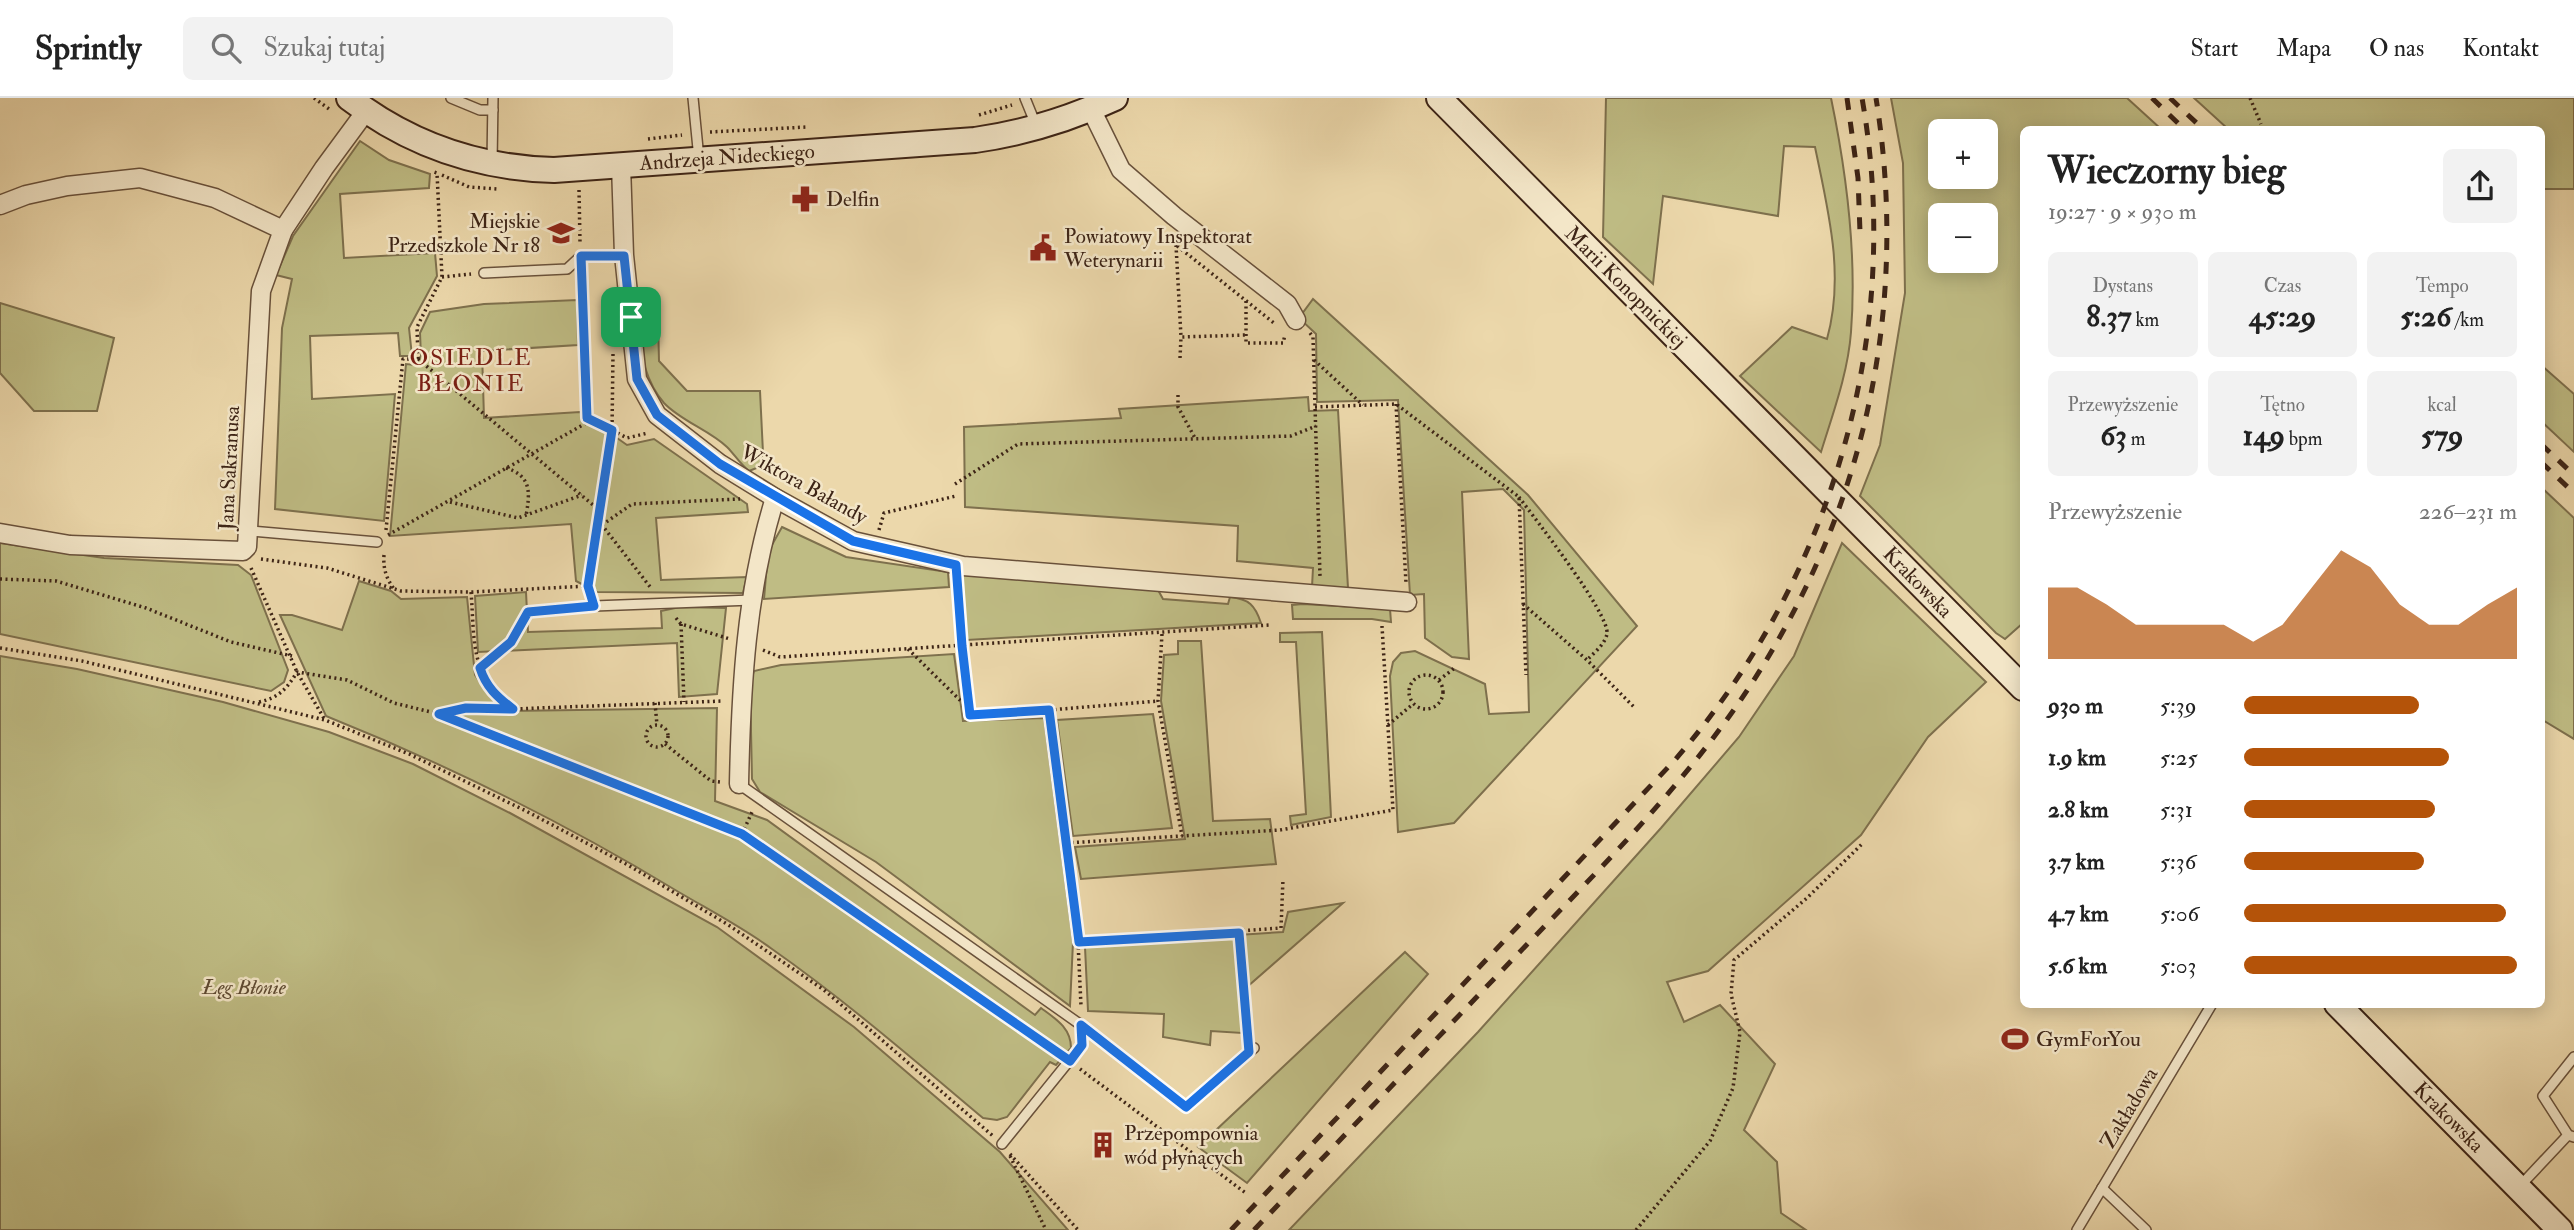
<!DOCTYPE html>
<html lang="pl">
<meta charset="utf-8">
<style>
body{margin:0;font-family:"IM FELL Double Pica",serif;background:#f2f2f2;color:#222;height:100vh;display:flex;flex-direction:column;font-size:26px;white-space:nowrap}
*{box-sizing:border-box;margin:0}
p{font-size:23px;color:#767676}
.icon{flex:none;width:38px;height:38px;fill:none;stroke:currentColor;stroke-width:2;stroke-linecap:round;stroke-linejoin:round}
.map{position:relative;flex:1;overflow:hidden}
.sheet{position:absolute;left:2020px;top:28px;width:525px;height:882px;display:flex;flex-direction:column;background:#fff;border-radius:10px;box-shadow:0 4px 18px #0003}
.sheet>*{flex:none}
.fabs{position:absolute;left:1928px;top:21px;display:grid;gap:14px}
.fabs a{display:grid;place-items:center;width:70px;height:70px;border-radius:10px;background:#fff;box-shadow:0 4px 18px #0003;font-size:35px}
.pin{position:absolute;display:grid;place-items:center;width:60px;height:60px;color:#fff;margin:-30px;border-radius:14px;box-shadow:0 4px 10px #0006}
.round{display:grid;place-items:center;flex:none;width:74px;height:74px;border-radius:10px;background:#f2f2f2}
.headline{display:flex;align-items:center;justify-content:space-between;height:119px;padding:0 28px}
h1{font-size:38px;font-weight:800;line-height:52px}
.stats{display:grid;grid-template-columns:repeat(3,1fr);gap:10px;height:119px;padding:7px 28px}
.stats div{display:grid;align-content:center;border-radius:10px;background:#f2f2f2;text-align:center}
.stats b{font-size:30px;font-weight:800}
.stats small{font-size:19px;font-weight:400}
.stats p{font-size:19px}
.chart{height:196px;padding:14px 28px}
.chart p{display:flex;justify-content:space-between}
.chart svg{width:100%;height:126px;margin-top:7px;fill:#b45309;opacity:.7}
ul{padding:0 28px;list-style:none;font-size:23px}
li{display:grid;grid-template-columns:112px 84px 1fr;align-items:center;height:52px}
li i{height:18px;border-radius:9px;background:#b45309}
header{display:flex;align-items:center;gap:42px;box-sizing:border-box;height:98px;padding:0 35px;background:#fff;border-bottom:2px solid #e0e0e0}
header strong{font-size:33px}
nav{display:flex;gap:38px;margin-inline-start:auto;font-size:24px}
.search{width:490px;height:63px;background:#f2f2f2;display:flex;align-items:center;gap:18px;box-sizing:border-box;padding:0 24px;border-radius:10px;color:#767676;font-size:26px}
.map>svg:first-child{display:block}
.green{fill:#bfbc84;stroke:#7e704d;stroke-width:2;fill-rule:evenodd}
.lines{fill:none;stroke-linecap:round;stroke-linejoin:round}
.lane-casing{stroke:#69513b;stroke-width:12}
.street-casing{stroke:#69513b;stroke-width:21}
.secondary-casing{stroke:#3d2416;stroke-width:28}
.path{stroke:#3d2416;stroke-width:3.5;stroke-dasharray:2 3.5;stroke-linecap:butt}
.lane{stroke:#f3e6c8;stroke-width:9}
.street{stroke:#f3e6c8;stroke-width:18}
.secondary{stroke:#f3e6c8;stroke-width:24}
.rail{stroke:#3d2416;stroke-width:5;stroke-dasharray:12 12;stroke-linecap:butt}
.route-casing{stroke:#fff;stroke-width:14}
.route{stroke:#1a73e8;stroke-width:9}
.labels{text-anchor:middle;stroke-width:5;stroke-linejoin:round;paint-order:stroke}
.street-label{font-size:21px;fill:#3d2416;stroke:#f3e6c8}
.poi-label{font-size:21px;fill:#3d2416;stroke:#f3e6c8;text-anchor:start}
.park-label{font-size:21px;font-style:italic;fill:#5e4a32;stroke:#f3e6c8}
.neighbourhood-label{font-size:23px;letter-spacing:2px;fill:#7a1f14;stroke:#f3e6c8}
</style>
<header>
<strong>Sprintly</strong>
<div class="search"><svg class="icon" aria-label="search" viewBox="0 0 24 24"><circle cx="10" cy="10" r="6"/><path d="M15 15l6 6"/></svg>Szukaj tutaj</div>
<nav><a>Start</a><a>Mapa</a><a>O nas</a><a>Kontakt</a></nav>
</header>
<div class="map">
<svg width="2574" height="1132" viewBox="0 0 2574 1132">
<rect width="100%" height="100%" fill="#ecd8ab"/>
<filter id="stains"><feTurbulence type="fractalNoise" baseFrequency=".00286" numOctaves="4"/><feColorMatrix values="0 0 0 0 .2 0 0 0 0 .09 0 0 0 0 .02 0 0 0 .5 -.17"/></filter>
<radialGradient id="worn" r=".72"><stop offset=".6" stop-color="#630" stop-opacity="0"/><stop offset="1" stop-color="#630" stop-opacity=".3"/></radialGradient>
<g class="green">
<path d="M1606,0H1831C1847,77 1857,156 1851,234C1848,275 1833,315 1821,354L1740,278L1792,229L1827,241C1845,177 1828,112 1815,49L1784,48L1778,118L1663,98L1653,186L1603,139Z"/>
<path d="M1891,0H2127L2161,31L2023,32V525L2005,541L1996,535L1860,398L1880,347L1905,195L1903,65ZM1986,33V79H1941V33ZM1986,117V163H1941V117Z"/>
<path d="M2194,0H2574V91H2541V32L2228,31Z"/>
<path d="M360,43L389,62L430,76L429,90L340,96L344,160L435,155L437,178L409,230L412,258H400L398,235L310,238L312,301L395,296L384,423L275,411L282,230L292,181L276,177L293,138Z"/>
<path d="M1313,201L1528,397L1637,528L1454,725L1398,734L1390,578L1393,564L1401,555L1415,553L1485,586L1489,616L1529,614L1524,412L1503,391L1462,394L1469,561L1452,559L1425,540L1424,496L1410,497L1398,302L1317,304L1316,236L1299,220Z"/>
<path d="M577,202L578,247L482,253L484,320L580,314L627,347L654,341L747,406L748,414L656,420L661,482L747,479L743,495L597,494L576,483L571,426L390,438L406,266L415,267L421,258L420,235L430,214L484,206Z"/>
<path d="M0,205L114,240L97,313H34L0,275Z"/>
<path d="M658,221L659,263L687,293H760L763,355L759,369L749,373C740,366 735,357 727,349C709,332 681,323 664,305C645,283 639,251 639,223Z"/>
<path d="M2541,267L2574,296V354L2541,323Z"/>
<path d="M1308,299L1309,313L1338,312L1348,490L1312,489L1313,470L1237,463L1238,428L965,409L964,329L1121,320L1119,311Z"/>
<path d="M2541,389L2574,420V641L2541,621Z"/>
<path d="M782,429L846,459L948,474L949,489L764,501L768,454Z"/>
<path d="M0,445L104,460L238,467L251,477L288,572L284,584L271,593L0,536Z"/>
<path d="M1842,445L1986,584L1928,639L1861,737L1708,873L1667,884L1684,924L1720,907L1775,966L1744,1032L1777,1064L1781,1115L1806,1132H1289L1478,934L1661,730L1739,639L1794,558Z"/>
<path d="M961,475L1158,492L1163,501L1228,506L1230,499C1249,501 1255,507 1261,525L967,542Z"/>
<path d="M359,483L391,493L401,501L467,499L475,577L491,600L506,613L717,610L715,703L767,722L1035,917L1041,910C1056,921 1071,930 1071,950L1056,967L1050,964L1007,1019L997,1022L983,1020C914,962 846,903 772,851C742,829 709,812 677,793C565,725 448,667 326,618L280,517H292L342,532Z"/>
<path d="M526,494L528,534L662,530L661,513L680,509L726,510L717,596L679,599L677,545L478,554L475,498Z"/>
<path d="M1303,506L1390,511L1391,524L1372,521H1293L1292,507Z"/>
<path d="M1322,534L1331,719L1291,727L1290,718L1306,716L1296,544H1280V535Z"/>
<path d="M1178,543H1201L1213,723L1270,721L1276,766L1081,781L1075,749L1185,741L1161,603L1164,557L1178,556Z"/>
<path d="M954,556L963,623L1044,620L1073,844L1070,908L876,764L760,694L752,681L750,585L754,573L781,567Z"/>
<path d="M0,558L77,571L223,604L329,634L413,666L510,715L717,829L854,929L1000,1054L1068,1132H0Z"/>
<path d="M1153,616L1172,730L1073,738L1057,622Z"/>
<path d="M1343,805L1239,896L1242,935L1211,933L1210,947L1163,939L1164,916L1088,913L1085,849L1099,846L1283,834L1288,814Z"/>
<path d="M1405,854L1428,876L1247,1085L1198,1049Z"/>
</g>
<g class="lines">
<g class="lane-casing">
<g id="lane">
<path d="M451,0L480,12H493"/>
<path d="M693,0L699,61"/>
<path d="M1025,0L1036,27"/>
<path d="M492,65L493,0"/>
<path d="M484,175L567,171L581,158L624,157"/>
<path d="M250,433L377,444"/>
<path d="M528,514L594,508L752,502"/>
<path d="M739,686L1081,927L1186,1009L1254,950"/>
<path d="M2574,959L2543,998L2568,1037L2574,1039"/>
<path d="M1002,1046L1082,947L1081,927"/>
<path d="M2520,1088L2568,1037"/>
<path d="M2102,1090L2146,1132"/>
<path d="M2077,1132L2212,906"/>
</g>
</g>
<g class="street-casing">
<g id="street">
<path d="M1091,11L1121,72L1174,118L1287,206L1296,222"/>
<path d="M621,67L624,157L637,281L657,317L720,366L775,400L853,443L963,468L1407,504"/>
<path d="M0,107L26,97L67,88L140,80L215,100L283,132L324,70L366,13"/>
<path d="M0,435L70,447L243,453L247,449L261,193L283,132"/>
<path d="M739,686C741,589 746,493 775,400"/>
</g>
</g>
<g class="secondary-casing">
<g id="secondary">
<path d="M349,0C410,47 477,70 554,72L975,42C1024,35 1070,21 1115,0"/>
<path d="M1439,0L2023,590"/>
<path d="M2337,906L2560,1132"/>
</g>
</g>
<g class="path">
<path d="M314,0L329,11"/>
<path d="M2250,0L2261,26"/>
<path d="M979,17L1012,7"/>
<path d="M710,34L807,29"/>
<path d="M648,41L682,37"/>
<path d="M442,77L469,89L498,91"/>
<path d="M579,92L580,144"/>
<path d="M1176,143V147L1274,225"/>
<path d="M1176,147L1181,239L1246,237"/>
<path d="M442,179L471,176"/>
<path d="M1246,203V245H1283L1285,237"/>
<path d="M1310,235L1313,239L1320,478"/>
<path d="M613,256L612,332L627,340L648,335"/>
<path d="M1180,260L1181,239"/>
<path d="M418,261L599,412"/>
<path d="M1314,262L1363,307"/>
<path d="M1178,297V309L1195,340"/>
<path d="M1396,306L1406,485"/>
<path d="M1315,309L1396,306L1519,399L1526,577"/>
<path d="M506,370C532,378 530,395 526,418"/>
<path d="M955,386L1018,346L1291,338L1316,328"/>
<path d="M1519,399C1535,421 1610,516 1607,536C1605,546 1594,555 1587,562"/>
<path d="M450,404L518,420L582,397"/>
<path d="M598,422L651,490"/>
<path d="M602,427L632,406L740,401"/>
<path d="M386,432L403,261H418L417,229L442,179L437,75L434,74"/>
<path d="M879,432L884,415L956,398"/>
<path d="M388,437L588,324L582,176"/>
<path d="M384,457C383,470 386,480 394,491"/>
<path d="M261,461L327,470L401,493L471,494L588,488L590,495"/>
<path d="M251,470L297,574L325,622"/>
<path d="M0,481L56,483L146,510L231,544L292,558"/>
<path d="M958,485L970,617L1049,612L1078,844L1281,830L1283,781"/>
<path d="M588,488L612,332L589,320"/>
<path d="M471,494C475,543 469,578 513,611L723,603"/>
<path d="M1523,506L1587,562L1635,610"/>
<path d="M676,520L681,526L730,541"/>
<path d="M681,526L684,604"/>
<path d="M1162,536L1158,603L1182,738"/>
<path d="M0,550L82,563L325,622L409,656L526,713L628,767L727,826L824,892L993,1038"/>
<path d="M908,551L969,611"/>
<path d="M763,552L780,559L1270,527"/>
<path d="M480,570L511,544L522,525"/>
<circle cx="1426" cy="594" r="17"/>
<path d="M1439,582L1456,569"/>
<path d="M259,604C278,600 287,591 297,574L347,582L394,605L439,616L742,736L1057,954"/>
<path d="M655,605L657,627"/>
<path d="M1049,612L1158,603"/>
<path d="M441,616L466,610L513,611"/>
<circle cx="657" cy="638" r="11"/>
<path d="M1388,627L1413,606"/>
<path d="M665,646L711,683L720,684"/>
<path d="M742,736L752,714"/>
<path d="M1066,745L1280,732L1393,712L1382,528"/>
<path d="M1239,835L1248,937"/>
<path d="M1078,844L1081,908"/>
<path d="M1080,971L1247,1096"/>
<path d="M1010,1056L1078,1132"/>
<path d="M1010,1058L1046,1132"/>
<path d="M1636,1132L1710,1043L1733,990L1740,934L1731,896L1734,862L1807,800L1862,746"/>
</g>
<use href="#lane" class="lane"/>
<use href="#street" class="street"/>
<use href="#secondary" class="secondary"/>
<g class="rail">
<path d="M1847,0L1858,80L1860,134"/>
<path d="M2152,0L2185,32"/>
<path d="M2170,0L2204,32"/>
<path d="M2541,346L2574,377"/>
<path d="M2541,364L2574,395"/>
<path d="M1231,1132L1674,663C1832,482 1904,237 1862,0"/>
<path d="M1254,1132C1340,1042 1426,952 1512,862C1589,782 1669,703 1733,613C1861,431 1911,219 1876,0"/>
</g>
</g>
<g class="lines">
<g class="route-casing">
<path id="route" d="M581,158H624L637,281L657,317L720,366L853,443L956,467L962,548L970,617L1049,612L1079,844L1239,835L1249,954L1186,1009L1081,927L1082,947L1070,963L742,736L439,616L466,610L513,611C497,599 486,589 480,570L511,544L528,514L594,508L588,488L612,332L587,320Z"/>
</g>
<use href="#route" class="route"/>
</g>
<defs>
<g id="pharmacy-bare" transform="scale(2.1)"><path d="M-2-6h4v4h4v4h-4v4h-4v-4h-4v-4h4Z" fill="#8f2418" stroke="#f3e6c8" stroke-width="2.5" paint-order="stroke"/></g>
<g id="school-bare" transform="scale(2.1)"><path d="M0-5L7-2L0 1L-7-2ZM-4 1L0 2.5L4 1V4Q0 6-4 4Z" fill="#8f2418" stroke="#f3e6c8" stroke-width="2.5" paint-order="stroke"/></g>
<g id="civic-bare" transform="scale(2.1)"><path d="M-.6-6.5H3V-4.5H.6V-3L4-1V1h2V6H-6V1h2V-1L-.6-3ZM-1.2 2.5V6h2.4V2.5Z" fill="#8f2418" stroke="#f3e6c8" stroke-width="2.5" paint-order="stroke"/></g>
<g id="stadium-bare" transform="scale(2.1)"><path d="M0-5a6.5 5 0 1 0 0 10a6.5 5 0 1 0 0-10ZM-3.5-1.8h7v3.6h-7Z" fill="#8f2418" stroke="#f3e6c8" stroke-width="2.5" paint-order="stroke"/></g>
<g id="building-bare" transform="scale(2.1)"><path d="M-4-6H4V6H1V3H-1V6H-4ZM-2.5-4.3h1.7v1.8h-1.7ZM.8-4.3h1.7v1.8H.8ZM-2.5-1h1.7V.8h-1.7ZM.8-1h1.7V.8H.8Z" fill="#8f2418" stroke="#f3e6c8" stroke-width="2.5" paint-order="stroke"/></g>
</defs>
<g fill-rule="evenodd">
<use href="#pharmacy-bare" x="805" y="101"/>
<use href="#school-bare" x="561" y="135"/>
<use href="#civic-bare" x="1043" y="150"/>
<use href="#stadium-bare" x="2015" y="941"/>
<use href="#building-bare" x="1103" y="1047"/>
</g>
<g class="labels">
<g class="street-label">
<text transform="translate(727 59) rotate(-4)" y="7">Andrzeja Nideckiego</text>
<text transform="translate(1626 189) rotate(45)" y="7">Marii Konopnickiej</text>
<text transform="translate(229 370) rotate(-87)" y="7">Jana Sakranusa</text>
<text transform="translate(804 386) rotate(29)" y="7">Wiktora Bałandy</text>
<text transform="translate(1918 484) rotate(46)" y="7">Krakowska</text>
<text transform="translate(2129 1010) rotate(-59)" y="7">Zakładowa</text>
<text transform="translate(2449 1019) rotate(45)" y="7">Krakowska</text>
</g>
<g class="poi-label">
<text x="826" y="108">Delfin</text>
<text x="540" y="130" text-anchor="end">Miejskie<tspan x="540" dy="24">Przedszkole Nr 18</tspan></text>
<text x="1064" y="145">Powiatowy Inspektorat<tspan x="1064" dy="24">Weterynarii</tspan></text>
<text x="2036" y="948">GymForYou</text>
<text x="1124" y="1042">Przepompownia<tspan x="1124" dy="24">wód płynących</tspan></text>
</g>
<g class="park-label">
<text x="244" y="896">Łęg Błonie</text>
</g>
<g class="neighbourhood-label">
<text x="471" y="267">OSIEDLE<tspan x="471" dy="26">BŁONIE</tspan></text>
</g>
</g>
<rect width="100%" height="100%" filter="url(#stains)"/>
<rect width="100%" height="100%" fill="url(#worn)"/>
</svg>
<div class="fabs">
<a>+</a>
<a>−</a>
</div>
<div class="pin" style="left:631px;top:219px;background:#1e9e55"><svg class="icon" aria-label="arrive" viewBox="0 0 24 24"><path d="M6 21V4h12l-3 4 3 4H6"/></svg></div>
<section class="sheet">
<div class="headline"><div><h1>Wieczorny bieg</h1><p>19:27 · 9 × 930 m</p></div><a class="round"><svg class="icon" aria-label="share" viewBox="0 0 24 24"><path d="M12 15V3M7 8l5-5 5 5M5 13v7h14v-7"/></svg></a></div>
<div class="stats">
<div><p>Dystans</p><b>8.37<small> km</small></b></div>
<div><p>Czas</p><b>45:29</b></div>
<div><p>Tempo</p><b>5:26<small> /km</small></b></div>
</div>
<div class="stats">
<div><p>Przewyższenie</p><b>63<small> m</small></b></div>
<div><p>Tętno</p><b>149<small> bpm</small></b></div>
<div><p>kcal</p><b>579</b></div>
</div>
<div class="chart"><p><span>Przewyższenie</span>226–231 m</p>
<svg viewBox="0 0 160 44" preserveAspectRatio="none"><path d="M0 44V19L10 19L20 25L30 32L40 32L50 32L60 32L70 38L80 32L90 19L100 6L110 12L120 25L130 32L140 32L150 25L160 19V44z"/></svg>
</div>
<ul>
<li><b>930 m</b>5:39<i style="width:64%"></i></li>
<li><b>1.9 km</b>5:25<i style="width:75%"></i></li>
<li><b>2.8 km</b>5:31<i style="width:70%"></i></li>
<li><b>3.7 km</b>5:36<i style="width:66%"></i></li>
<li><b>4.7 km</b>5:06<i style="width:96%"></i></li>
<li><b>5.6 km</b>5:03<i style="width:100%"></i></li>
</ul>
</section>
</div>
